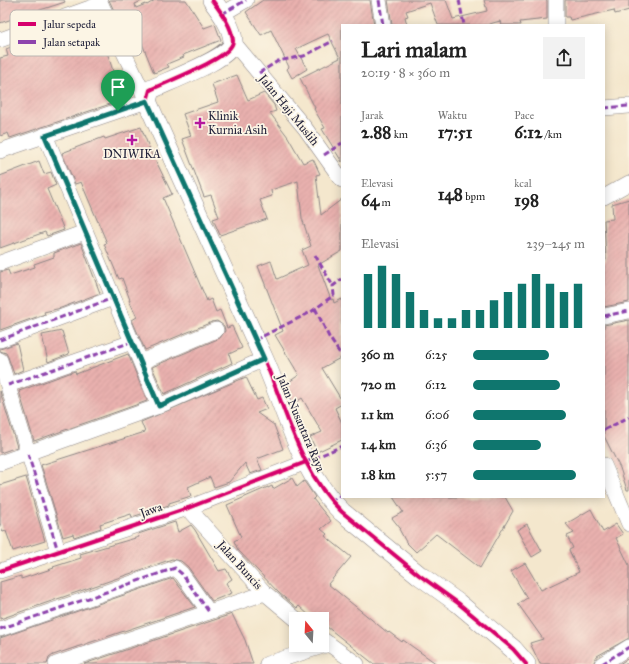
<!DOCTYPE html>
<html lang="id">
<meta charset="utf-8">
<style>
body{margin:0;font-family:"IM FELL Great Primer",serif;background:#f2f2f2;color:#222;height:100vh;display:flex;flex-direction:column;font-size:15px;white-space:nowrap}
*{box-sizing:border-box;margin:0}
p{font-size:13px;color:#767676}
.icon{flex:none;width:22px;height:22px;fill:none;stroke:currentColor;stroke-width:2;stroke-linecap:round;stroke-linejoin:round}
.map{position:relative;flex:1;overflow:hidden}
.panel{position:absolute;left:341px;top:24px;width:264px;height:474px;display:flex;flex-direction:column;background:#fff;border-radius:0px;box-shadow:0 2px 10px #0003}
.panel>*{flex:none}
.needle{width:26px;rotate:342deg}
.tools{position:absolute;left:289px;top:612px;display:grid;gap:8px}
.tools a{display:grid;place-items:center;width:40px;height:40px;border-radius:0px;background:#fff;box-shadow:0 2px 10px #0003;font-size:20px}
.pin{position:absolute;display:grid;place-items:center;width:34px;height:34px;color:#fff;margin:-41px -17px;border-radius:50% 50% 50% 0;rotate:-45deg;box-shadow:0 0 4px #0007}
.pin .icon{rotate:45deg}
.round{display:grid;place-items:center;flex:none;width:42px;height:42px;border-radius:0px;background:#f2f2f2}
.headline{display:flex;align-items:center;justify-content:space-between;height:68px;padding:0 20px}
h1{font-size:22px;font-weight:700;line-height:30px}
.stats{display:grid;grid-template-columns:repeat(3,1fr);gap:6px;height:68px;padding:4px 20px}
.stats div{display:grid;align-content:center}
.stats b{font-size:17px;font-weight:700}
.stats small{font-size:11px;font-weight:400}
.stats p{font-size:11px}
.chart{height:112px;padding:8px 20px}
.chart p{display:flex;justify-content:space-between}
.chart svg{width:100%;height:72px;margin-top:4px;stroke:#0f766e;stroke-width:6}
ul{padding:0 20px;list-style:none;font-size:13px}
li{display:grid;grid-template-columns:64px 48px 1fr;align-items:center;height:30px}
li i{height:10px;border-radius:5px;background:#0f766e}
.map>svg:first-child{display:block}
.building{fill:url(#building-hatch)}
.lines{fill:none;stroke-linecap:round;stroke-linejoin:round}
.minor-casing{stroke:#8b8484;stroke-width:16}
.tertiary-casing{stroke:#8b8484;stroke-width:20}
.minor{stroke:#fff;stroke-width:15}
.tertiary{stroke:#fff;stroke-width:19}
.quiet{stroke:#8e44ad;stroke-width:3;stroke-dasharray:6 3;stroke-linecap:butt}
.cycleway-casing{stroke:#fcf5e5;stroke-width:6}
.cycleway{stroke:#d6006c;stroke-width:4}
.route-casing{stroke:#fff;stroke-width:8}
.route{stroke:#0f766e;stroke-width:5}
.poi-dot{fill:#b5179e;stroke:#fcf5e5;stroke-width:1.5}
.labels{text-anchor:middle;stroke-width:3.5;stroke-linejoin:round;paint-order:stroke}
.street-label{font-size:12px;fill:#22223b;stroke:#fcf5e5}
.poi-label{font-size:12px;fill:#22223b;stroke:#fcf5e5;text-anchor:start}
.key{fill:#fcf5e5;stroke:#bbb6b2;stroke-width:1}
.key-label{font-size:11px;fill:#22223b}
</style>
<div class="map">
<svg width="629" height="664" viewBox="0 0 629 664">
<defs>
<pattern id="building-hatch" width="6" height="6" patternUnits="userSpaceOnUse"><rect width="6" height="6" fill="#e9b1ae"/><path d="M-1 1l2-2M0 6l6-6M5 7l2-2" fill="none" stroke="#c89897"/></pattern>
</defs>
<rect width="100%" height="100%" fill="#fcf5e5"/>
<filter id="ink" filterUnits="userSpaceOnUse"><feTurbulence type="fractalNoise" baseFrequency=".025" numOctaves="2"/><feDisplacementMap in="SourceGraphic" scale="8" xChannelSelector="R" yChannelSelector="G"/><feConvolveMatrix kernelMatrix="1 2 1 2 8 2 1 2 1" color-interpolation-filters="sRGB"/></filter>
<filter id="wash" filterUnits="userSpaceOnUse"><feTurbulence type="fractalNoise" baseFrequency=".012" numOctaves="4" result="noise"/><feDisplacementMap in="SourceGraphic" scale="16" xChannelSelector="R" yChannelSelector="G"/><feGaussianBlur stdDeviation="0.9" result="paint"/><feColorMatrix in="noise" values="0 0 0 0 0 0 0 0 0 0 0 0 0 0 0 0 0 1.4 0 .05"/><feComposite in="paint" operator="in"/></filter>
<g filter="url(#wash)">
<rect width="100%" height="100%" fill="#f4e7cd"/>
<g id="blocks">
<g class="building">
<path d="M0,0H64L65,2L0,23Z"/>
<path d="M109,0H144L135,4L136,8L146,4L147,5L155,0H186L204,28L215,24L221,40L183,55L184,57L167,64L169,67L154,73L139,36L136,37L131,23L125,26L118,12L115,13Z"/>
<path d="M263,0H370L374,25H342V162L322,129L325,128L314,109L315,108L300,78L340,58L328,34L317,39L296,49L307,69L292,78L287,69L289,67L271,30L261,35L246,12Z"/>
<path d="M388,0H446L453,19L487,11L484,0H547V19L520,22L521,25H501L500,21L486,25H438L430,3L406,11L408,16L405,17L407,25H392Z"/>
<path d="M565,0H629V10L615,14L614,10L570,20L569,17H565Z"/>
<path d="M90,19L101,54L107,52L120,93L116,94L119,101L10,138L8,133L0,136V58L8,56L6,49L16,45L18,52L45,43L42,34Z"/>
<path d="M237,75L248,100L264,93L274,105L276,111L270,113L288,137L303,163L313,159L320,174L316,175L321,215L342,199V251L318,265L331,300L333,299L334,303L342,299V357L322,368L342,401V404L335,408L342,423V440L317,452L310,437L322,432L302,398L295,403L291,399L290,392L286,384L299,375L275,335L283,331L258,266L271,261L277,279L308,265L302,250L311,246L302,218L298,181L271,190L272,196L260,200L267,219L220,235L213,219L219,217L211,195L204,197L182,139L191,136L183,114L218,102L212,84Z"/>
<path d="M141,127L153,158L154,157L172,194L163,198L207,301L211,299L216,312L220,310L227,328L232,326L242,348L229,354L232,363L164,394L152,367L220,338L225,331L224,326L217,321L212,322L145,350L132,320L137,317L129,300H130L122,278L119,279L104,244L107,243L81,182L75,184L62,153L104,137L105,139Z"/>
<path d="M39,161L44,174L51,172L56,185L47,189L64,230L47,236L45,232L0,248V176Z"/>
<path d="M629,199V302L604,307V261L606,260L604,220L613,219L612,204Z"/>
<path d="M81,243L100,293L61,308L44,312L45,314L0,330V272L8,270L10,275L35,267L34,264L54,257V253Z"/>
<path d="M629,320V490H627L620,468L604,436V325Z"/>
<path d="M62,331L69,354L48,362L42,335Z"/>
<path d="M17,343L23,370L14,374L8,357L6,353L0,351V349Z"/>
<path d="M128,354L147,401L34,441L19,391L75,371L76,374Z"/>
<path d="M246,377L257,400L262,398L267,409L257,413L274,425L283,449L257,459L262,470L250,474L245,463L229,482L214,487L210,477L188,487L191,496L169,503V505L132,517L131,514L100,524L101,528L74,537L73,534L63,537L41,465L145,432L141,422Z"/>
<path d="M0,391L17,447L0,453Z"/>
<path d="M26,477L45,541L13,551L6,531L3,532L0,523V485Z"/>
<path d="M292,478L297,487L304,481L315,497L313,499L331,521L321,529L327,534L325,536L351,557L328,584L388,633L389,632L402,642L403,640L437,664H374L322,623V619H313L299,606L297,608L279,593L238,550L234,541L241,537L227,505L268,487V488L272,486L273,489Z"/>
<path d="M393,497H505L513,511L480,568L436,534L416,552L406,542L399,529L400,528L392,518L403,512Z"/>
<path d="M591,509L603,532L616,524L623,534L616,538L629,565V638L597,656L593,664H540L530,643L543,639L518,604L527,598L511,571L525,563L541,590L579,572L569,550L573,548L567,536L574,533L566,524Z"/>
<path d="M175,522L178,532L191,525L195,530L219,571L226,569L232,579L226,583L232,593L212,601L188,567L181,561L172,559L0,619V582L21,576V579L54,568L53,567L81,558L80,554L139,537L138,534Z"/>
<path d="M527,524L542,551L532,557L517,530Z"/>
<path d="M173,578L195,607L53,655L49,658L47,664H0V638Z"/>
<path d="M232,614L245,640L253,664H84Z"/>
<path d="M629,658V664H619Z"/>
</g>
</g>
</g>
<g filter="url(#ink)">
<use href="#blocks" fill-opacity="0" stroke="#8b8484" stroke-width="1"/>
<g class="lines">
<g class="minor-casing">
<g id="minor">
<path d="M379,0L383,25"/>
<path d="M222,14L246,0"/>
<path d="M556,25V0"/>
<path d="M0,40L101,4"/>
<path d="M233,42L305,128L342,180"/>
<path d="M604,108L629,106"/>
<path d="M45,135L159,406"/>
<path d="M0,151L147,101L99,0"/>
<path d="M604,197L629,183"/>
<path d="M0,263L85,232"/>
<path d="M604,316L629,311"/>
<path d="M0,340L113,298"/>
<path d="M0,360L58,551"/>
<path d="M141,362L216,330"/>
<path d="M8,385L132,342"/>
<path d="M0,463L159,406L264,359"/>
<path d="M604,465L629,524"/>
<path d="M188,508L265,593L296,619"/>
<path d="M0,571L188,508L306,462"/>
<path d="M0,629L175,568L182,574L209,612"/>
<path d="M322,639L357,664"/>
<path d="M56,664L265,593"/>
<path d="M267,664L329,644"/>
<path d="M602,664L629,647"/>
</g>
</g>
<g class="tertiary-casing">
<path id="tertiary" d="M212,0C220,11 232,26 233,41C233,58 165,82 150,90L147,101C185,187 225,272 263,357C287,410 299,471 342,512L419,575L458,603L513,649L526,664"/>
</g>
<use href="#minor" class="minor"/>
<use href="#tertiary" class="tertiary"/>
<g class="quiet">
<path d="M379,0L383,25"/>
<path d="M459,0L464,25"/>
<path d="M222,14L246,0"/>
<path d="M259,73L278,61L304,56L333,41"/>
<path d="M604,108L629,106"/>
<path d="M324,155L342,143"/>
<path d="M315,255L333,286"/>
<path d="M315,308L329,337L339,352L342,353"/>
<path d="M604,316L629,311"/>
<path d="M0,340L113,298"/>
<path d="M255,340L311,312L334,295L333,286L342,279"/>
<path d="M8,385L132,342"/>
<path d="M604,430L629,417"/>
<path d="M28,454L58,551"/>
<path d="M306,462L342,446"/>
<path d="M330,501L342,495"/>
<path d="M0,629L175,568L182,574L209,612"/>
<path d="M602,664L629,647"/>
</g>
<g class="cycleway-casing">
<g id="cycleway">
<path d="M212,0C220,11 232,26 233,41C233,58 165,82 150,90L147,101C185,187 225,272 263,357C287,410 299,471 342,512L419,575L458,603L513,649L526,664"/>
<path d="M0,571L188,508L306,462"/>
</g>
</g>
<use href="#cycleway" class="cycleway"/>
</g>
</g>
<g class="lines" filter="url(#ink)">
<g class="route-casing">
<path id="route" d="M147,101L264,359L159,406L45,136Z"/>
</g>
<use href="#route" class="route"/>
</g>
<g class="poi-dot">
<path d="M198 117h4v4h4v4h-4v4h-4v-4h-4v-4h4z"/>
<path d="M130 134h4v4h4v4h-4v4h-4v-4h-4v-4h4z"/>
</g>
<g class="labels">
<g class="street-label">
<text transform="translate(289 110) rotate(51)" y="4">Jalan Haji Muslih</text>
<text transform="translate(301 423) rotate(67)" y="4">Jalan Nusantara Raya</text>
<text transform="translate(151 510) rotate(-19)" y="4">Jawa</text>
<text transform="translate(240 565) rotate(48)" y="4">Jalan Buncis</text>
</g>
<g class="poi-label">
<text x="208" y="120">Klinik<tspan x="208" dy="14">Kurnia Asih</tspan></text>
<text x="132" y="158" text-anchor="middle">DNIWIKA</text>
</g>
</g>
<rect x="10" y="10" width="132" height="46" rx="6" class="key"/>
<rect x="18" y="22" width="18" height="4" fill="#d6006c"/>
<rect x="18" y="40" width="18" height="4" fill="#8e44ad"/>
<g class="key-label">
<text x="43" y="28">Jalur sepeda</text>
<text x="43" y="46">Jalan setapak</text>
</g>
</svg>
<div class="tools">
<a><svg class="needle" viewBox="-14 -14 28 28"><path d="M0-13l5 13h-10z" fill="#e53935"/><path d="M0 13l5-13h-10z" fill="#767676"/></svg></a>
</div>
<div class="pin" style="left:118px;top:111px;background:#1e9e55"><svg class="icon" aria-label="arrive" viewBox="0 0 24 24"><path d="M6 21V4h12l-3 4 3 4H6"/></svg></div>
<section class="panel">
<div class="headline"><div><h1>Lari malam</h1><p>20:19 · 8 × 360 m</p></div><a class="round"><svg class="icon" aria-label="share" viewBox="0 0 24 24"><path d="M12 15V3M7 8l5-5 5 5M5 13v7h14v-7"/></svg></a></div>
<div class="stats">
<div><p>Jarak</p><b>2.88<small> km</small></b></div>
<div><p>Waktu</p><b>17:51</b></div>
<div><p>Pace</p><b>6:12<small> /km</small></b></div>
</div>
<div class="stats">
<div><p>Elevasi</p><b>64<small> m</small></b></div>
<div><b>148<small> bpm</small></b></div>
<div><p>kcal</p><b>198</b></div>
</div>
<div class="chart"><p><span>Elevasi</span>239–245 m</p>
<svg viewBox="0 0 160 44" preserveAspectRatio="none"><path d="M5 44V11M15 44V6M25 44V11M35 44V22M45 44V33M55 44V38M65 44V38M75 44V33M85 44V33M95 44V27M105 44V22M115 44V17M125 44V11M135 44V17M145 44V22M155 44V17"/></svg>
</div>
<ul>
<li><b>360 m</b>6:25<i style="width:68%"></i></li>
<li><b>720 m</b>6:12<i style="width:78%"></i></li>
<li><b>1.1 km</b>6:06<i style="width:83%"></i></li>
<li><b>1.4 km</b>6:36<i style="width:61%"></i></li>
<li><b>1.8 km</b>5:57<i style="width:92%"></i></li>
</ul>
</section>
</div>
